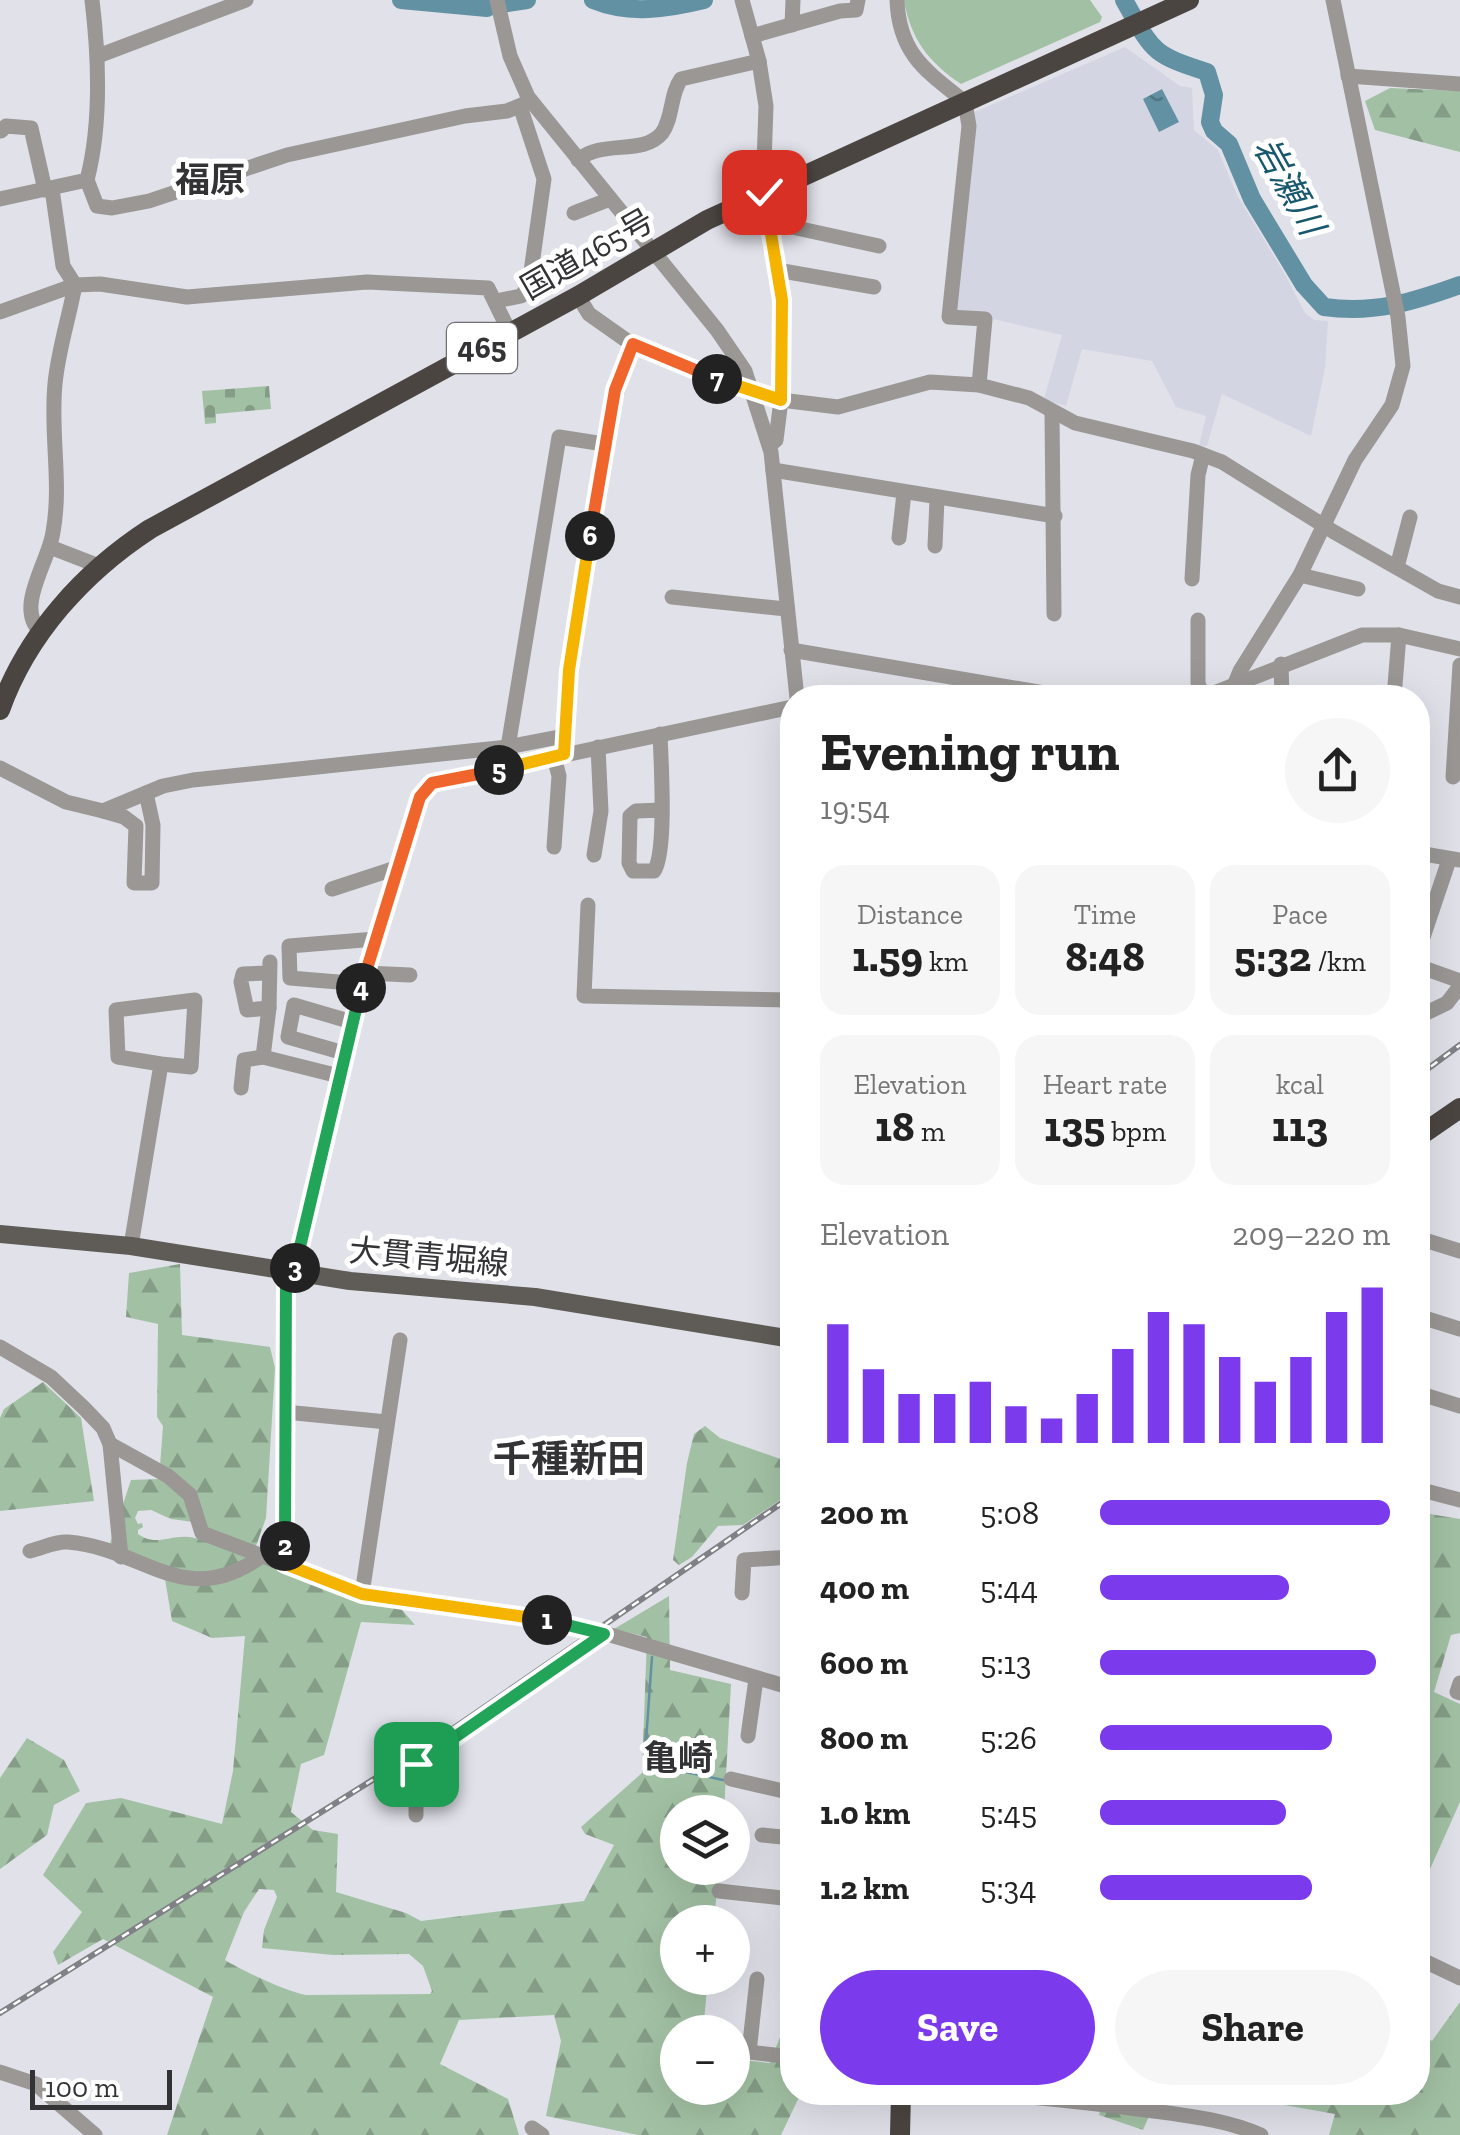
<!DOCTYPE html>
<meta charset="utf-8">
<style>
body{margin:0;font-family:"Zilla Slab","Noto Sans JP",serif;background:#f6f6f6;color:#222;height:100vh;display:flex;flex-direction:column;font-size:38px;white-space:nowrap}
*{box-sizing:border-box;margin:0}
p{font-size:32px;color:#767676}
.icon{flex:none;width:55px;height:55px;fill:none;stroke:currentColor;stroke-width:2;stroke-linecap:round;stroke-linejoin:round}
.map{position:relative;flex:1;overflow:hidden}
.sheet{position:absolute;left:780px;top:685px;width:650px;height:1420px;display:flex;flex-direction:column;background:#fff;border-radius:40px;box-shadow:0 10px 40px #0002}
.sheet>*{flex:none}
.buttons{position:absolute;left:660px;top:1795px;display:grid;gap:20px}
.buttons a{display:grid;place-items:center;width:90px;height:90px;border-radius:50%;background:#fff;box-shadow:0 10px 40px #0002;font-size:50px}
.scale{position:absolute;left:30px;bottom:25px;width:142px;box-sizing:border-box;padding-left:10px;border:5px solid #333336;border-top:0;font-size:28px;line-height:35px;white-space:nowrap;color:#333336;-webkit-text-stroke:8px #fff;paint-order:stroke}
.pin{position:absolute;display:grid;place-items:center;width:85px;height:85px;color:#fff;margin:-42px;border-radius:20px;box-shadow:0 5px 15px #0006}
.km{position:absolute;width:50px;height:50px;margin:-25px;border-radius:50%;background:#222;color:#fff;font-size:28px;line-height:50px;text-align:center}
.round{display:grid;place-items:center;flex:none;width:105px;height:105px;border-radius:52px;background:#f6f6f6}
.headline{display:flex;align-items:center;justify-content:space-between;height:170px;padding:0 40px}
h1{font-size:55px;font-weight:700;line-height:75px}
.stats{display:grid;grid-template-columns:repeat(3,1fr);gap:15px;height:170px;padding:10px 40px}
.stats div{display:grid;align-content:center;border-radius:25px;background:#f6f6f6;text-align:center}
.stats b{font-size:42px;font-weight:700}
.stats small{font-size:28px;font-weight:400}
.stats p{font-size:28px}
.chart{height:280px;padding:20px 40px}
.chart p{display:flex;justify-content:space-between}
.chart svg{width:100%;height:180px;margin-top:10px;stroke:#7c3aed;stroke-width:6}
.cta{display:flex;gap:20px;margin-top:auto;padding:20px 40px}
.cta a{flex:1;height:115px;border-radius:60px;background:#7c3aed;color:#fff;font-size:40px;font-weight:700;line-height:115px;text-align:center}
.cta a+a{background:#f6f6f6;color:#222}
ul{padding:0 40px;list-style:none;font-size:32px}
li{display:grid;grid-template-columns:160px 120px 1fr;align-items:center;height:75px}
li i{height:25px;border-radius:12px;background:#7c3aed}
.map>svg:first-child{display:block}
.built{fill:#d4d5e3}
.forest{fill:url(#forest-firs);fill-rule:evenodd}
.cemetery{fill:url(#cemetery-stones)}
.pitch{fill:#a2c1a4}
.water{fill:url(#water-ripples)}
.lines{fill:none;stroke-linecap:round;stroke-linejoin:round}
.stream{stroke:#6191a3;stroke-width:2.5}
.river{stroke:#6191a3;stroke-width:18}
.minor{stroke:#9a9795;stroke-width:15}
.major{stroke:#5f5b57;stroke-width:18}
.highway{stroke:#4b4541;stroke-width:20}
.rail-casing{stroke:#808186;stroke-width:6}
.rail{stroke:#fff;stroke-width:2.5;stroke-dasharray:8;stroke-linecap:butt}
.split-1-casing{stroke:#fff;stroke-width:20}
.split-2-casing{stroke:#fff;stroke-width:20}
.split-3-casing{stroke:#fff;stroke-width:20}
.split-4-casing{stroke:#fff;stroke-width:20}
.split-5-casing{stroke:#fff;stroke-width:20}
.split-6-casing{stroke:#fff;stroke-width:20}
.split-7-casing{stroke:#fff;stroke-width:20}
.split-8-casing{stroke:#fff;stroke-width:20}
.split-1{stroke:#22a559;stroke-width:12}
.split-2{stroke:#f5b400;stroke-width:12}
.split-3{stroke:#22a559;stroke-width:12}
.split-4{stroke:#22a559;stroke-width:12}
.split-5{stroke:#f0652b;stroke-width:12}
.split-6{stroke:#f5b400;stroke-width:12}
.split-7{stroke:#f0652b;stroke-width:12}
.split-8{stroke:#f5b400;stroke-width:12}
.labels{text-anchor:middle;stroke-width:10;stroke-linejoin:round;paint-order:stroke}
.shield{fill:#fff;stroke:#707072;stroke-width:2.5}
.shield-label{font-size:30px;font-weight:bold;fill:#333336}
.street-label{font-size:32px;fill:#333336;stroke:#fff}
.neighbourhood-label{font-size:35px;font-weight:bold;fill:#333336;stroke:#fff}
.water-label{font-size:35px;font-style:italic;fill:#18586c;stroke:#fff}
.quarter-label{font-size:38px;font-weight:bold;fill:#333336;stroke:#fff}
</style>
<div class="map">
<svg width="1460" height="2135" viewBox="0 0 1460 2135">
<defs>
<pattern id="forest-firs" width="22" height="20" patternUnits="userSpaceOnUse" patternTransform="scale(2.5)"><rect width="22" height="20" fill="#a2c1a4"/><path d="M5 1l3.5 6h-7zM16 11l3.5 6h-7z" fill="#859d86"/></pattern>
<pattern id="cemetery-stones" width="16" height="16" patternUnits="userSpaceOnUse" patternTransform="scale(2.5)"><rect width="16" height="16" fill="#a2c1a4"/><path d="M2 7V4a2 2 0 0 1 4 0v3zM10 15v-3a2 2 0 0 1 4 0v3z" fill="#859d86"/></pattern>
<pattern id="water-ripples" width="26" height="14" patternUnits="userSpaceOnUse" patternTransform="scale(2.5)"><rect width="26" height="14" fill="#6191a3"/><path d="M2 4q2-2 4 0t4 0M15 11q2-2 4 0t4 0" fill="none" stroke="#517786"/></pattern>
</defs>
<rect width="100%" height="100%" fill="#e0e1e9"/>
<path class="built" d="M1125,47L1180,86L1192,88L1194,130L1218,150L1238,197L1283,271L1305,313L1314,320L1328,321L1325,368L1311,436L1222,394L1207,446H1199L1206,416L1176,407L1152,361L1082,349L1066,406L1054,403L1044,399L1062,335L984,317L955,316L975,112Z"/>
<g class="forest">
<path d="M1390,88L1460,91V152L1375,130L1365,101Z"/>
<path d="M180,1264L182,1335L270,1347L275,1368L266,1518L252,1557L398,1605L415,1625L361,1622L324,1755L301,1764L291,1812L313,1830L338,1834L336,1892L406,1913L421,1921L584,1901L614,1845L585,1834L581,1827L642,1773L647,1637L614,1629L669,1596L670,1670L731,1684L724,1812H678V1868H719L714,1922H678V1978H708L703,2032H678V2088H732L733,2059L770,2063L792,2006V2092L801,2093L781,2135H638L546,2116L561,2041L554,2015L459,2020L440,2064L508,2099L519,2135H167L213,1997L103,1939L58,1965L53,1952L82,1912L43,1875L86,1803L121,1798L222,1824L233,1771L245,1636L212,1638L172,1621L164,1573L106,1555L131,1480L159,1479L163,1426L157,1417L158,1324L126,1317L129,1273ZM151,1510L171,1519L193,1522L206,1542C176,1527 160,1550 138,1534V1530L143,1527L142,1523L138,1524L135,1518L138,1511ZM259,1889L274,1890L277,1897L264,1930L262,1948L333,1955L409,1954L423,1966L432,1991L430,1994L306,1995C287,1992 241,1970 225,1960L244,1912Z"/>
<path d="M43,1382L81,1418L94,1501L0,1511V1418L4,1409Z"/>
<path d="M705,1426L720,1438L792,1463V1492L743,1525L718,1526L692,1557L679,1565L673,1560L687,1463L694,1434Z"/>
<path d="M1418,1512L1460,1519V1633L1451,1635L1434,1692L1460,1704V1802L1418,1896Z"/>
<path d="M27,1738L64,1760L80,1791L54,1805L47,1835L0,1869V1778Z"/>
<path d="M1460,2002V2135H1329L1335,2114L1216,2093L1418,2092V2033L1432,2041Z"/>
<path d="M1104,2093H1159L1143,2130L1099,2115Z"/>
</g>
<path class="cemetery" d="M269,386L271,409L216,414V423L205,424L202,391Z"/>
<path class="pitch" d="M904,0H1090L1102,17L1100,22L961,84C929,63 910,38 904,0Z"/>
<path class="water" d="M1162,89L1179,122L1159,132L1143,99Z"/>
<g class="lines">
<path class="stream" d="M652,1657L645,1755L649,1764L723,1780"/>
<g class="river">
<path d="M401,0L487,8"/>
<path d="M593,0C629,15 667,9 704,0"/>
<path d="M1124,0C1153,51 1150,54 1207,72L1214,95L1210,122L1214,131L1229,144L1252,199L1304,285L1324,307C1374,314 1413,302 1460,285"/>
<path d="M507,3L527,0"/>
</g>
<g class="minor">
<path d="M497,0L510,56L528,97L717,330L745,371L771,452L797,698"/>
<path d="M742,0L759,61L766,106L763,193L782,300L781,400L776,440L770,445"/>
<path d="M897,0C899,54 926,71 965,102L969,126L949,317L985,319L979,385"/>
<path d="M792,25L793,0"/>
<path d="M752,36L840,11L856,10L858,0"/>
<path d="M98,56L246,0"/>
<path d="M1348,76L1460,84"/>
<path d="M1,131L6,126L31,128L45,190"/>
<path d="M578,160C603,139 643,156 662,133C673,118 670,94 681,79L759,61"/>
<path d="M87,180L97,206L112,208L149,201L287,155L465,116L507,111L531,101"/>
<path d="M0,199L87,180C102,122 99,58 92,0"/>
<path d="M574,213L610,199"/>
<path d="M769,222L879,246"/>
<path d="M777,270L874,287"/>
<path d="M578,296L589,314L633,345L727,384L781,400L838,407L930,382L979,385L1029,398L1075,423L1193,451L1222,462L1334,532L1438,591L1460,597"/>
<path d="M496,301L521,296L529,286L544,179L520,106"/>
<path d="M0,312L75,285L100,284L187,297L367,282L488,288L510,333"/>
<path d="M1052,412L1054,614"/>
<path d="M773,470L1055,516"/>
<path d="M899,538L904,493"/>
<path d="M935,546L937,499"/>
<path d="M50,547L99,566"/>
<path d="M1397,567L1410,517"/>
<path d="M1300,575L1358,589"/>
<path d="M1192,579L1198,475L1203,455"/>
<path d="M672,597L786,609"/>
<path d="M1198,620V683L1203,697"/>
<path d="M41,632C14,608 49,562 53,532C62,483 50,433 55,384C58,351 69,318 75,285L63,266L52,189"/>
<path d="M791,650L1074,698"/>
<path d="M1281,664L1282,698"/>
<path d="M1201,698L1362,635H1399L1460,649"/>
<path d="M1229,698L1240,671L1300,575L1355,460L1392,405L1403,366L1398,317L1333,0"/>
<path d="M1394,698L1399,635"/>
<path d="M660,734C661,761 667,852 654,871H633L629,863L630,816L636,811L661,810"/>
<path d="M564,745C565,681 577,618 587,554C599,483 606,412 633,345"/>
<path d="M508,747L559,437L604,444"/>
<path d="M0,768L66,802L103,811L163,786L193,780L508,747L564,736"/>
<path d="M1453,777L1460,665"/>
<path d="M103,811L124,817L136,826L134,883H152L153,825L146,793"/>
<path d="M554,847L559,776L554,757"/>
<path d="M1418,853L1460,860"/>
<path d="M594,855L601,811L598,747"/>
<path d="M332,889L396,868"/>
<path d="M588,905L584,996L792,1000"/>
<path d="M1418,952L1449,860"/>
<path d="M1418,966L1460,981"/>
<path d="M269,973L243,974L241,982L247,1010L269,1008"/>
<path d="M366,973L410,975"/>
<path d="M362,984L290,978L289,946L376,939"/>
<path d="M1418,1017L1447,1003L1460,986"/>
<path d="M344,1053L288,1037L294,1005L352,1022"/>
<path d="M263,1057L269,1008L270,962"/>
<path d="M241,1088L244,1060L263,1057L339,1076"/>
<path d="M1418,1238L1460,1251"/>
<path d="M131,1246L161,1064L191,1067L195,1000L116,1010L118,1057L161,1064"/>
<path d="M293,1273L362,984L396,868L425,788L432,783L792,707"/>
<path d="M1418,1316L1460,1329"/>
<path d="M0,1347L51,1377L84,1408L103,1428L110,1444L168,1476L190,1495L202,1533L362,1594L583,1627L792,1688"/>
<path d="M1418,1393L1460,1406"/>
<path d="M285,1412L387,1422"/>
<path d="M110,1444L121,1557"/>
<path d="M1418,1489L1460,1500"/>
<path d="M30,1551C43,1548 55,1541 68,1542C144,1548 184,1612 262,1556"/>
<path d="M285,1565L286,1272"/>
<path d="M742,1593L744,1560L792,1557"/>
<path d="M362,1594L400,1340"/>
<path d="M1460,1683L1457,1692L1460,1693"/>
<path d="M748,1736L756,1679"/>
<path d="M731,1779L792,1793"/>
<path d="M416,1815V1765L604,1634"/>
<path d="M762,1835L792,1838"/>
<path d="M719,1891L792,1899"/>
<path d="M1418,1958L1460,1978"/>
<path d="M732,2050L792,2057"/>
<path d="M749,2052L757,1979"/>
<path d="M0,2072L36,2084L95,2135"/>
<path d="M975,2092C1035,2097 1095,2103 1154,2111C1190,2116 1227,2120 1261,2135"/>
<path d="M532,2128L542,2135"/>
</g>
<path class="major" d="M0,1234L131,1246L350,1281L535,1297L792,1339"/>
<g class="highway">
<path d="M0,710C27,634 84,572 150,529L578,296L707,220L1189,0"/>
<path d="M1418,1137L1460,1108"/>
<path d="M900,2135L901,2092"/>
</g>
<g class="rail-casing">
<g id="rail">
<path d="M1418,1076L1460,1045"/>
<path d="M0,2013L438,1739L792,1496"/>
</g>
</g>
<use href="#rail" class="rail"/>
</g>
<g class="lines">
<g class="split-1-casing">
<path id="split-1" d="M416,1764L604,1634L547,1620"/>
</g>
<g class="split-2-casing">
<path id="split-2" d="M285,1546V1564L362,1594L547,1620"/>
</g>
<g class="split-3-casing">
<path id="split-3" d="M285,1546L286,1272L294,1273L295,1268"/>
</g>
<g class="split-4-casing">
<path id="split-4" d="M295,1268L361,988"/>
</g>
<g class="split-5-casing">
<path id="split-5" d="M361,988L420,797L432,783L499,770"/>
</g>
<g class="split-6-casing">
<path id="split-6" d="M499,770L564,754L569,670L590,536"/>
</g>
<g class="split-7-casing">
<path id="split-7" d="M590,536L615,390L633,344L717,379"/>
</g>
<g class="split-8-casing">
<path id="split-8" d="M717,379L781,400L782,300L764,192"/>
</g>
<use href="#split-1" class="split-1"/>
<use href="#split-2" class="split-2"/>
<use href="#split-3" class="split-3"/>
<use href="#split-4" class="split-4"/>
<use href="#split-5" class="split-5"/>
<use href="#split-6" class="split-6"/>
<use href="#split-7" class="split-7"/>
<use href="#split-8" class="split-8"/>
</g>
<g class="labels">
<rect class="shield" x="447" y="323" width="70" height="50" rx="8"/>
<g class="shield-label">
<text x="482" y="358">465</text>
</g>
<g class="street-label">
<text transform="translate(587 254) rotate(-30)" y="11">国道465号</text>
<text transform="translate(429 1257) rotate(5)" y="11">大貫青堀線</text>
</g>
<g class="neighbourhood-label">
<text x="210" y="192">福原</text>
<text x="678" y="1770">亀崎</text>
</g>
<g class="water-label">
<text transform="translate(1289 186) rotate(61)" y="12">岩瀬川</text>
</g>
<g class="quarter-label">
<text x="569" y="1472">千種新田</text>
</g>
</g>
</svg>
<div class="buttons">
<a><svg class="icon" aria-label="layers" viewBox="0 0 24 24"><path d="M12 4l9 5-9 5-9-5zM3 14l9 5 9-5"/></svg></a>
<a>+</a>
<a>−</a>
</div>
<div class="scale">100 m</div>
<div class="pin" style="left:416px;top:1764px;background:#1e9e55"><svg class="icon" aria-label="arrive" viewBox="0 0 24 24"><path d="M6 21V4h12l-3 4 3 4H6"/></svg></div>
<div class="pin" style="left:764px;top:192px;background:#d93025"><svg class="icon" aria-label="check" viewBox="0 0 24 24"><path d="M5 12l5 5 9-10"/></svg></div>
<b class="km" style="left:547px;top:1620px">1</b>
<b class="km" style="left:285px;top:1546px">2</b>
<b class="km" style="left:295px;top:1268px">3</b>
<b class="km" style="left:361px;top:988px">4</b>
<b class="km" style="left:499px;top:770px">5</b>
<b class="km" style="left:590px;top:536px">6</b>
<b class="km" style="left:717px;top:379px">7</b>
<section class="sheet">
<div class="headline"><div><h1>Evening run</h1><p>19:54</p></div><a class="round"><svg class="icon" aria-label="share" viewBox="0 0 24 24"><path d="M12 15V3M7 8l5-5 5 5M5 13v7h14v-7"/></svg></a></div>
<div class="stats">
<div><p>Distance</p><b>1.59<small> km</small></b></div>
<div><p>Time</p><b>8:48</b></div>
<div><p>Pace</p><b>5:32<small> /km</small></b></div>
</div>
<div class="stats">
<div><p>Elevation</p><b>18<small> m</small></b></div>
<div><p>Heart rate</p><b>135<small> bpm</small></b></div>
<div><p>kcal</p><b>113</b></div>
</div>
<div class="chart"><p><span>Elevation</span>209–220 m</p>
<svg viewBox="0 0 160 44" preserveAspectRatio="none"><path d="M5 44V15M15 44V26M25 44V32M35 44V32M45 44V29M55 44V35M65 44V38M75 44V32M85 44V21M95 44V12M105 44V15M115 44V23M125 44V29M135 44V23M145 44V12M155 44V6"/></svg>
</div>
<ul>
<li><b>200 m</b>5:08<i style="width:100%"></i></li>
<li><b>400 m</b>5:44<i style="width:65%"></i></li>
<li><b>600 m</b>5:13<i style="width:95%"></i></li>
<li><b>800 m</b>5:26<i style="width:80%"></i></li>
<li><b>1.0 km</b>5:45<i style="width:64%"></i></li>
<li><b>1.2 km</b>5:34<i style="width:73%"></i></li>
</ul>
<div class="cta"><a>Save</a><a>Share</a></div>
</section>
</div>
